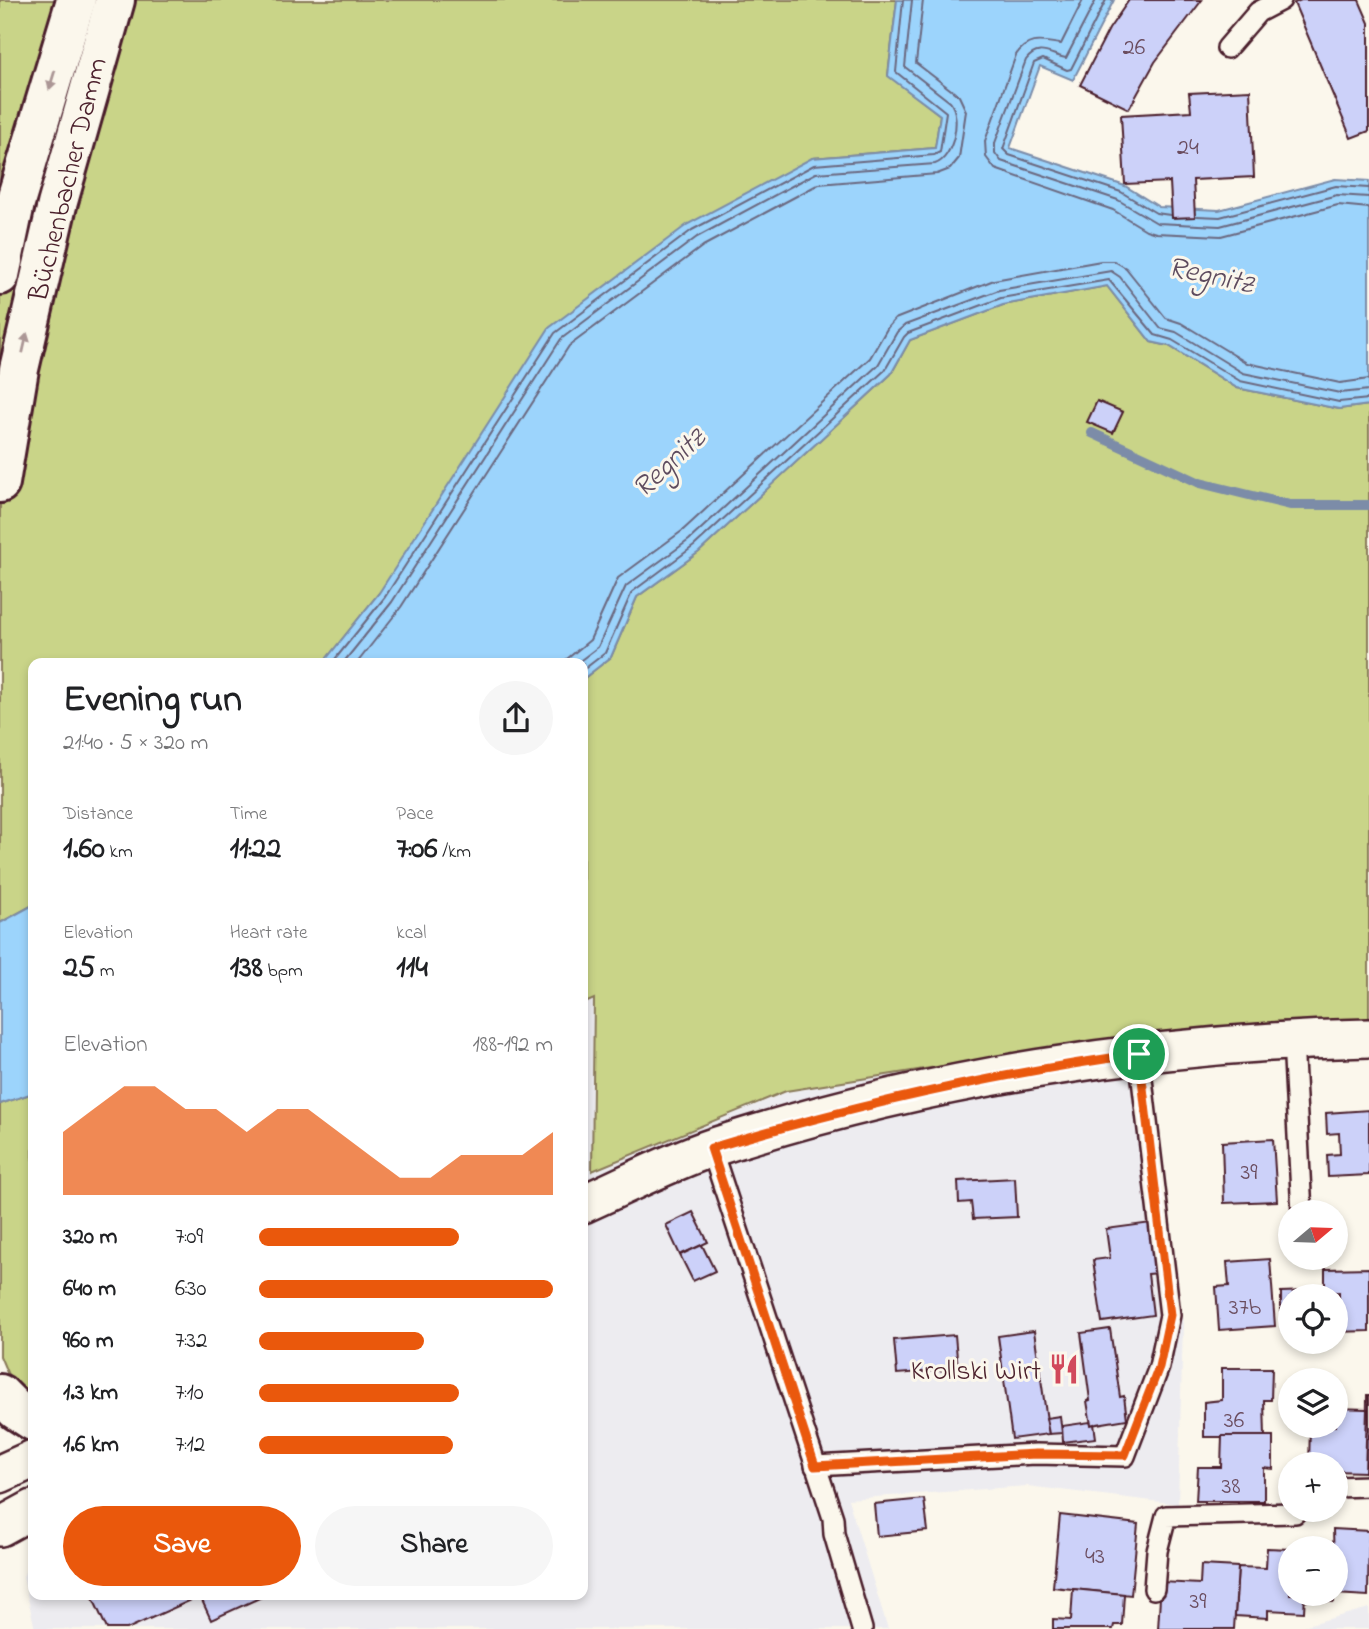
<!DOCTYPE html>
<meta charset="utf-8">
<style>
body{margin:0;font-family:"Indie Flower",sans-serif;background:#f6f6f6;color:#202124;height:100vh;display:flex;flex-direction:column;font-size:26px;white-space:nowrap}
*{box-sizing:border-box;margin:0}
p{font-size:23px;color:#757577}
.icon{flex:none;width:38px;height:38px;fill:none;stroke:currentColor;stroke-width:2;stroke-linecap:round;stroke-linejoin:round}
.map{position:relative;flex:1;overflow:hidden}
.sheet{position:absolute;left:28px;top:658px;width:560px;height:942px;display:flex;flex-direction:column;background:#fff;border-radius:14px;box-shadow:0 4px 10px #0003}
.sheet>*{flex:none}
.needle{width:46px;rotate:71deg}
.controls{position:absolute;left:1278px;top:1200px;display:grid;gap:14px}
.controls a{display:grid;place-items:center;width:70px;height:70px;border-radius:50%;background:#fff;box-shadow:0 4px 10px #0003;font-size:35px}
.pin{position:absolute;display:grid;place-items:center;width:60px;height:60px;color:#fff;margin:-30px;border:4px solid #fff;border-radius:50%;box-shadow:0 2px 7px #0007}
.round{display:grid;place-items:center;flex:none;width:74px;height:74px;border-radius:37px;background:#f6f6f6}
.summary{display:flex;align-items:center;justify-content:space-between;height:119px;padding:0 35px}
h1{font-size:38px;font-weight:800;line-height:52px}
.stats{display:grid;grid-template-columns:repeat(3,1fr);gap:10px;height:119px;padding:7px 35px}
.stats div{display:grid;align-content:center}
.stats b{font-size:30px;font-weight:800}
.stats small{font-size:19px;font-weight:400}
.stats p{font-size:19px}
.chart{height:196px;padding:14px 35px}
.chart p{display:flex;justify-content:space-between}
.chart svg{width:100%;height:126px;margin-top:7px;fill:#ea580c;opacity:.7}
.button{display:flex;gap:14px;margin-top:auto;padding:14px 35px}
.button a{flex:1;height:80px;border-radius:42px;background:#ea580c;color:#fff;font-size:28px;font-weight:800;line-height:80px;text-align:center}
.button a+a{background:#f6f6f6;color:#202124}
ul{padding:0 35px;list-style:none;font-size:23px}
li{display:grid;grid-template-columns:112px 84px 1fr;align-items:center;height:52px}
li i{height:18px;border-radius:9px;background:#ea580c}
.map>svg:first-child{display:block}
.built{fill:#edecf0}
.green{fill:#c9d488;stroke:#8a7a5a;stroke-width:2}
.water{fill:#9cd4fc;stroke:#7b8ca8;stroke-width:2}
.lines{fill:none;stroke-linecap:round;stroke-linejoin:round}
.shore{stroke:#6b677f;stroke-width:2}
.stream{stroke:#7b8ca8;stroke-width:10}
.building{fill:#ccd1f9;stroke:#4a1f2b;stroke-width:2}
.service-casing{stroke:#4a1f2b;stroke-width:24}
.minor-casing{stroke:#4a1f2b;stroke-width:42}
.secondary-casing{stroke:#4a1f2b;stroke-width:44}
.service{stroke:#fbf7ec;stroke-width:19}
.minor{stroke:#fbf7ec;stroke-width:37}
.secondary{stroke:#fbf7ec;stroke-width:38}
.oneway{fill:#ab9695}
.route-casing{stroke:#fff;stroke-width:14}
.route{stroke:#ea580c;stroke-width:9}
.labels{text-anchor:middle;stroke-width:6;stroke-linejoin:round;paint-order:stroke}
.number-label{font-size:24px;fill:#6a4c5e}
.street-label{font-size:28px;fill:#4a1f2b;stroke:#fbf7ec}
.poi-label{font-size:28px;fill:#4a1f2b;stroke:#fbf7ec;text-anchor:end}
.water-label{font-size:30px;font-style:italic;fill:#5e4c5f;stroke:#fbf7ec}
</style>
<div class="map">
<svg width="1369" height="1629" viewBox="0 0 1369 1629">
<rect width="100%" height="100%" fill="#fbf7ec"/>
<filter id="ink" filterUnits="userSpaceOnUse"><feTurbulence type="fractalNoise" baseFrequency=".0143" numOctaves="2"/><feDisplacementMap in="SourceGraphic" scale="14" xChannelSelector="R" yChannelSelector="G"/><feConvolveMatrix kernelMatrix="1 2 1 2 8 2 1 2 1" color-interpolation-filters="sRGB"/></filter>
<g filter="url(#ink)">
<g class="built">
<path d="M594,998L593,1171L786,1091L1143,1034L1183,1324L1178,1504L1027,1486L848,1499L888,1629H35L23,1577L33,1553V1594H583V1004Z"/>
<path d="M1369,1608V1629H1292Z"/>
</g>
<g class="green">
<path d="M0,0H897L888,75L940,115L935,148L812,158L379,593L323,663H33V905L0,923Z"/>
<path d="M1107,286L1151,342L1169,346L1237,388L1339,409L1369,405V1020L1285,1021L1143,1034L786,1091L592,1171L594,999L583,1004V679L611,657L637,597L699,552L891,374L910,340L1003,305Z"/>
<path d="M33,1093V1395L27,1391L23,1397L8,1375L0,1356V1104Z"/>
</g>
<g class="water">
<path d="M897,0H1114L1073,80L1040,66L1010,148L1125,186L1159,207L1219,210L1335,179L1369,181V405L1339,409L1237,388L1169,346L1151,342L1107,286L1003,305L910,340L891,374L699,552L637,597L611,657L583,679V663H323L379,593L549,328L688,224L812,158L935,148L940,115L888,76Z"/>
<path d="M33,905V1093L0,1104V923Z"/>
</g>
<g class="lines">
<g class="shore">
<path d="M1083,0L1061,44C1043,42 1029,36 1016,55L985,141L986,157L995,169L1113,210L1146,230L1156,233L1221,236L1338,205L1369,208"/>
<path d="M1096,0L1066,58C1051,56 1039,43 1026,60L995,143V153L1001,161L1118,200L1157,223L1220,226L1337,195L1369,197"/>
<path d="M1106,0L1071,69L1067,70L1043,59L1034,63L1003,149L1009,155L1121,192L1156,213L1170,215"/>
<path d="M1197,216L1220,217L1336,186L1369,188"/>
<path d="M332,663L385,597L555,333L692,230L814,165L934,155L940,152L946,112L896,72L903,0"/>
<path d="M343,663L392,602L561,339L697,237L816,173L935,164C954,158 962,116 950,102L905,67L912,0"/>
<path d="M357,663L401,607L569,346L703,246L819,184L937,174L950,169L959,158L966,111L959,96L916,63L923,0"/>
<path d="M562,663L590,640L618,578L682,531L870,358L888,327L895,319L994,280L1101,261H1114L1126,268L1166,318L1181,323L1247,363L1340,383L1369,379"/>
<path d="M577,663L598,647L626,586L689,540L878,365L897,332L905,325L999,290L1111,271L1120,277L1160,328L1176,332L1243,373L1340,393L1369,390"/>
<path d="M583,670L605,653L632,592L694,546L885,370L904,337L908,333L1001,298L1109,280L1155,335L1172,340L1240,381L1339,402L1369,399"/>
</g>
<path class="stream" d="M1092,433L1200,483L1290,505H1369"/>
</g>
<g class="building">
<path d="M1129,0H1202L1155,62L1129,109L1080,85L1109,29Z"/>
<path d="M1301,0H1359L1369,23V131L1351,138L1294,3Z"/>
<path d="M1250,90L1254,177L1193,180L1195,217L1172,218L1170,182L1125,184L1121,115L1191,111L1189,93Z"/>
<path d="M1097,401L1123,412L1113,433L1087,422Z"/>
<path d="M1369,1110V1175L1328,1177L1327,1155L1340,1154L1339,1133L1327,1134L1326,1113Z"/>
<path d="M1273,1139L1277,1201L1224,1203L1222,1142Z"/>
<path d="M1015,1178L1017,1217L973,1219L971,1202L959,1203L958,1181Z"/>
<path d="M693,1212L708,1242L680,1255L666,1225Z"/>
<path d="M1151,1223L1158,1273L1148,1274L1153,1315L1102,1322L1093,1260L1110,1258L1106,1229Z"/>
<path d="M702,1245L715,1271L693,1281L680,1255Z"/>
<path d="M1270,1259L1275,1326L1219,1330L1216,1287L1229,1286L1227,1262Z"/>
<path d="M1369,1268V1331L1335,1332V1312H1339V1292L1325,1293V1269Z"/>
<path d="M1308,1291V1297H1290V1321H1281V1292Z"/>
<path d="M1110,1329L1120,1397L1124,1396L1127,1419L1091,1425L1087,1401L1090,1400L1081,1333Z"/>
<path d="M1034,1331L1049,1434L1012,1439L998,1336Z"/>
<path d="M955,1335L958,1369L897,1374L894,1340Z"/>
<path d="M1222,1368H1272L1271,1400H1264L1265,1437H1204V1402L1222,1400Z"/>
<path d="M1367,1395H1369V1480H1366Z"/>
<path d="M1335,1408L1367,1409L1365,1472L1335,1471V1465H1309L1310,1426H1335Z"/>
<path d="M1060,1416L1062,1433L1049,1434L1046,1418Z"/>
<path d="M1090,1422L1091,1425L1094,1424L1096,1438L1063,1442L1062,1426Z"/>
<path d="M1222,1436H1273V1469L1264,1468V1501H1196L1198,1467H1221Z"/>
<path d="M924,1499L928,1531L877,1536L874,1504Z"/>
<path d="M1060,1515L1138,1524L1131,1595L1053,1587Z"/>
<path d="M1333,1529L1369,1531L1368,1596L1335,1594Z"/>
<path d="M1267,1548L1290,1549V1594H1305L1304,1612L1268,1610V1618L1235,1616L1238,1567L1266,1568Z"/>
<path d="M1201,1565L1238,1567L1234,1629H1158L1161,1582L1200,1584Z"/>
<path d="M1073,1589L1124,1594L1122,1625H1114L1113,1629H1053V1619L1071,1620Z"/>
<path d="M91,1594H268L211,1620L200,1596L127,1629H107Z"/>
<path d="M1305,1594H1334V1602L1304,1600Z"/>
</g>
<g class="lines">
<g class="service-casing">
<g id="service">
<path d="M1227,48L1258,12L1281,0"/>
<path d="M1293,1040L1302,1213"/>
<path d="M711,1148L833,1518L834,1534L862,1629"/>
<path d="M815,1466L1036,1454L1125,1456L1159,1367L1170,1315L1139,1054"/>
<path d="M1335,1487L1369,1486"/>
<path d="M1154,1589L1157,1551L1166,1516L1295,1513V1510"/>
</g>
</g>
<g class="minor-casing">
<g id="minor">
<path d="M583,1204C626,1185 669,1162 714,1147C921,1079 1152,1042 1369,1038"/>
<path d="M0,1474L33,1459"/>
<path d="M0,1527L33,1509"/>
</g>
</g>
<g class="secondary-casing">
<g id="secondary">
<path d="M0,275L15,203L76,0"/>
<path d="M0,483L19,369L57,205L115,0"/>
<path d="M0,1394L16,1410L33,1421"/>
</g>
</g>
<use href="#service" class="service"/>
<use href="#minor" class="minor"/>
<use href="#secondary" class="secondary"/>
</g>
<defs><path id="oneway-solid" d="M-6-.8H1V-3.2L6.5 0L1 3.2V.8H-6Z" transform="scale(1.75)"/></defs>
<g class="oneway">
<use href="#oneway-solid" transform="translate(52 80) rotate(107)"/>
<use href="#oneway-solid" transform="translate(25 343) rotate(-77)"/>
</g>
</g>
<g class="lines" filter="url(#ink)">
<g class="route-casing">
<path id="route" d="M1139,1054L1170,1315L1159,1367L1125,1455L1036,1454L815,1466L711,1148C852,1106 994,1074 1139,1054Z"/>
</g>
<use href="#route" class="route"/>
</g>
<defs>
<g id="restaurant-bare" transform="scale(2.415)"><path d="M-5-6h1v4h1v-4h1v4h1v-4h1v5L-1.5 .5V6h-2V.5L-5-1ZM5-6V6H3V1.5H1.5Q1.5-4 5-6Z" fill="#d1495b" stroke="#fbf7ec" stroke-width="2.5" paint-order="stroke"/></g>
</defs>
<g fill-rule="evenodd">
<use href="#restaurant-bare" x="1064" y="1369"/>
</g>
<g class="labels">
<g class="number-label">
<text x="1134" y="54">26</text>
<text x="1188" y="154">24</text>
<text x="1249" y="1179">39</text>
<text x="1245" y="1314">37b</text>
<text x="1234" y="1427">36</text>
<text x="1231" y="1493">38</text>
<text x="1095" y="1563">43</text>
<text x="1198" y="1608">39</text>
</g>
<g class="street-label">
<text transform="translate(66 179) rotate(-76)" y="10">Büchenbacher Damm</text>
</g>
<g class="poi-label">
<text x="1041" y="1379">Krollski Wirt</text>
</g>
<g class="water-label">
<text transform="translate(1211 274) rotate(12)" y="10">Regnitz</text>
<text transform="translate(668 462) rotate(-43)" y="10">Regnitz</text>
</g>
</g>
</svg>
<div class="controls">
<a><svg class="needle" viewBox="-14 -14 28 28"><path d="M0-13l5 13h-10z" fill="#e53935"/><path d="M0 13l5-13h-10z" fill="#757577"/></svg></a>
<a><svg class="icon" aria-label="locate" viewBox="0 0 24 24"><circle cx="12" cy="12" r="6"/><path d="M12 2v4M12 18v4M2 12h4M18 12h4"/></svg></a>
<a><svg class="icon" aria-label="layers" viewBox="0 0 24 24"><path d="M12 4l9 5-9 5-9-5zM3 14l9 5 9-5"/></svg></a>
<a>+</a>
<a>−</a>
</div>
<div class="pin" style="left:1139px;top:1054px;background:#1e9e55"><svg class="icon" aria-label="arrive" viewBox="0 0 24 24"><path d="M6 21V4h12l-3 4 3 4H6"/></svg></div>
<section class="sheet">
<div class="summary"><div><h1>Evening run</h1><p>21:40 · 5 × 320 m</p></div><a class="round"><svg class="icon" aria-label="share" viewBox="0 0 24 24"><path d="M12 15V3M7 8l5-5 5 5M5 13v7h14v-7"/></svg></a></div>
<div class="stats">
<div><p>Distance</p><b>1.60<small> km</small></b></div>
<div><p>Time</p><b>11:22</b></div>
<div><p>Pace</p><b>7:06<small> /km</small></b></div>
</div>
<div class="stats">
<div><p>Elevation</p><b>25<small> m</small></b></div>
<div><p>Heart rate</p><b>138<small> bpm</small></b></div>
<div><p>kcal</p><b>114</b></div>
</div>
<div class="chart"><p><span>Elevation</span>188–192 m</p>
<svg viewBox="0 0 160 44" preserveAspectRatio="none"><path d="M0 44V22L10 14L20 6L30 6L40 14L50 14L60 22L70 14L80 14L90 22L100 30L110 38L120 38L130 30L140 30L150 30L160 22V44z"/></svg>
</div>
<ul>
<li><b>320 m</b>7:09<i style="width:68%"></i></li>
<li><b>640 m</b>6:30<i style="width:100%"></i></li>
<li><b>960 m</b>7:32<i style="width:56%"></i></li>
<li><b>1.3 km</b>7:10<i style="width:68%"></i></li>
<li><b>1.6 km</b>7:12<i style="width:66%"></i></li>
</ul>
<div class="button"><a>Save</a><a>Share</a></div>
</section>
</div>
